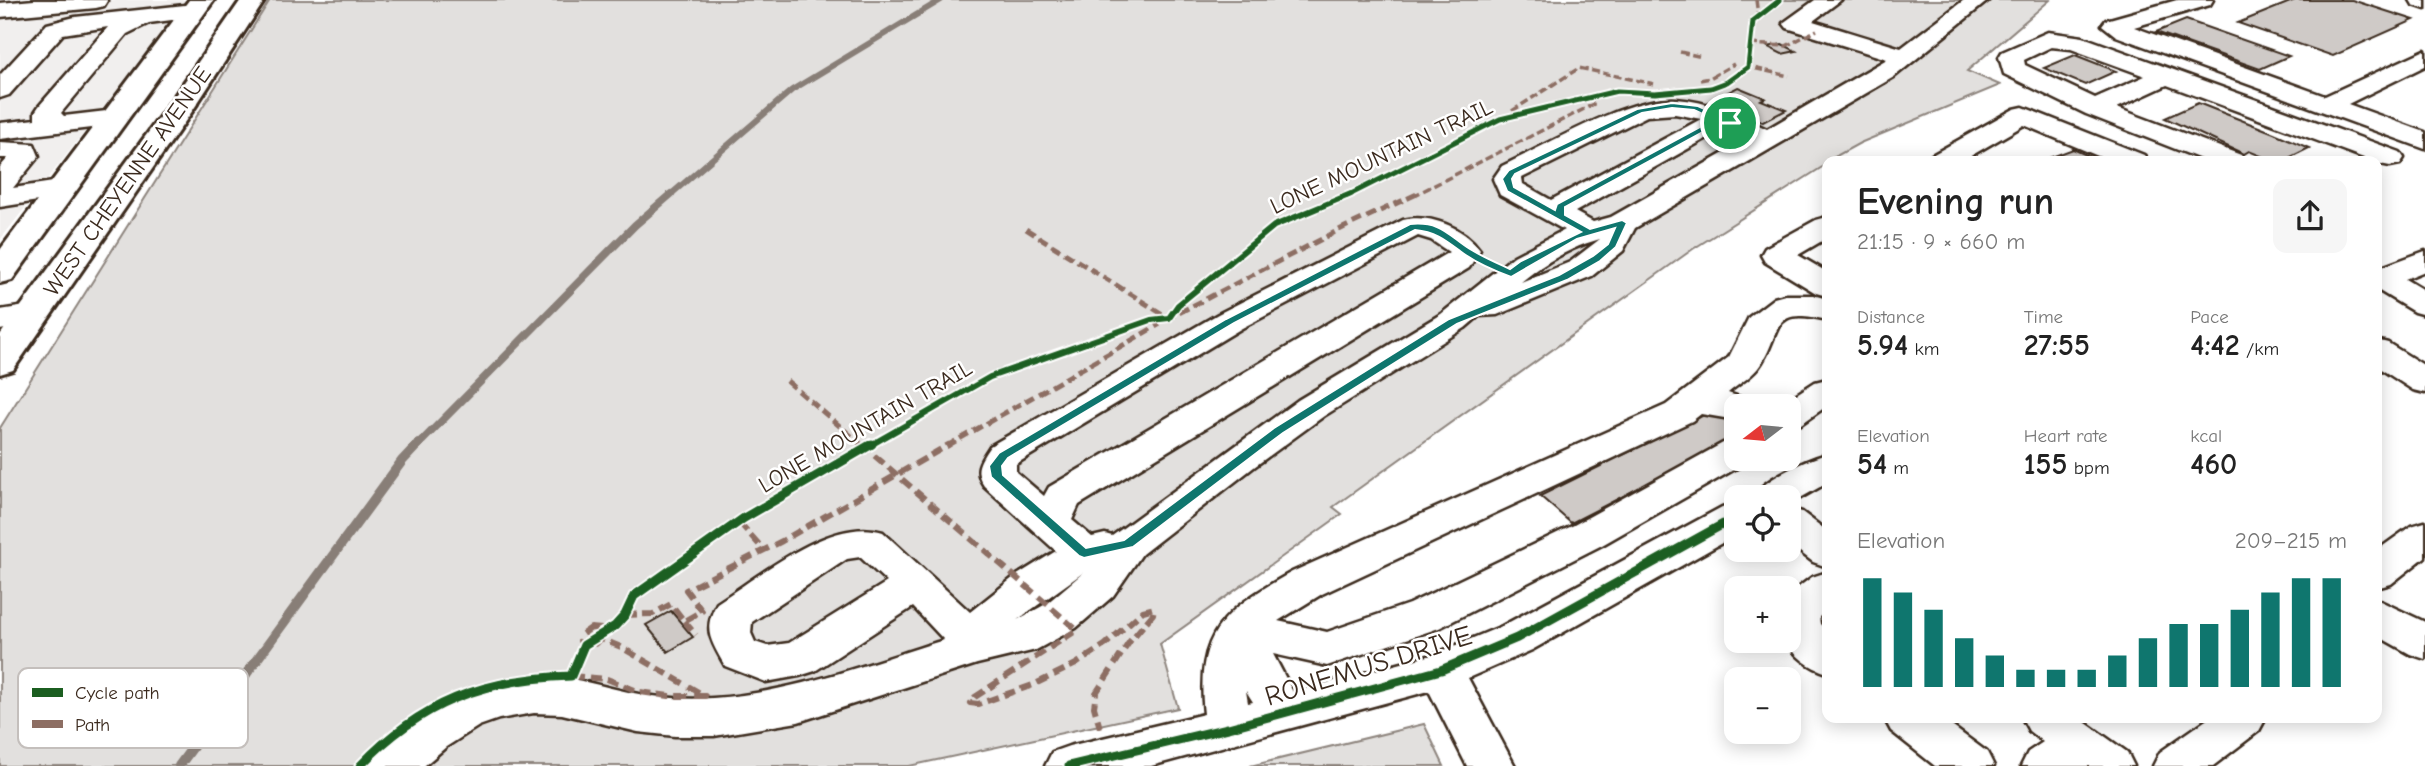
<!DOCTYPE html>
<meta charset="utf-8">
<style>
body{margin:0;font-family:"Comic Neue",sans-serif;background:#f6f6f6;color:#222;height:100vh;display:flex;flex-direction:column;font-size:26px;white-space:nowrap}
*{box-sizing:border-box;margin:0}
p{font-size:23px;color:#767676}
.icon{flex:none;width:38px;height:38px;fill:none;stroke:currentColor;stroke-width:2;stroke-linecap:round;stroke-linejoin:round}
.map{position:relative;flex:1;overflow:hidden}
.sheet{position:absolute;left:1822px;top:156px;width:560px;height:567px;display:flex;flex-direction:column;background:#fff;border-radius:14px;box-shadow:0 4px 18px #0003}
.sheet>*{flex:none}
.needle{width:46px;rotate:254deg}
.buttons{position:absolute;left:1724px;top:394px;display:grid;gap:14px}
.buttons a{display:grid;place-items:center;width:77px;height:77px;border-radius:14px;background:#fff;box-shadow:0 4px 18px #0003;font-size:35px}
.pin{position:absolute;display:grid;place-items:center;width:60px;height:60px;color:#fff;margin:-30px;border:4px solid #fff;border-radius:50%;box-shadow:0 2px 7px #0007}
.round{display:grid;place-items:center;flex:none;width:74px;height:74px;border-radius:14px;background:#f6f6f6}
.overview{display:flex;align-items:center;justify-content:space-between;height:119px;padding:0 35px}
h1{font-size:38px;font-weight:800;line-height:52px}
.figures{display:grid;grid-template-columns:repeat(3,1fr);gap:10px;height:119px;padding:7px 35px}
.figures div{display:grid;align-content:center}
.figures b{font-size:30px;font-weight:800}
.figures small{font-size:19px;font-weight:400}
.figures p{font-size:19px}
.chart{height:196px;padding:14px 35px}
.chart p{display:flex;justify-content:space-between}
.chart svg{width:100%;height:126px;margin-top:7px;stroke:#0f766e;stroke-width:6}
.map>svg:first-child{display:block}
.built{fill:#f1efee}
.green{fill:#e2e0de;stroke:#8e857e;stroke-width:2}
.lines{fill:none;stroke-linecap:round;stroke-linejoin:round}
.stream-far2{stroke:#887e77;stroke-width:6}
.stream-far1{stroke:#887e77;stroke-width:8}
.stream{stroke:#887e77;stroke-width:10}
.building{fill:#cfcac7;stroke:#3b2a1e;stroke-width:2}
.minor-casing{stroke:#3b2a1e;stroke-width:5}
.major-casing{stroke:#3b2a1e;stroke-width:6}
.minor{fill:#fff;fill-rule:evenodd}
.major{fill:#fff;fill-rule:evenodd}
.quiet-far2{stroke:#8d6e63;stroke-width:3.5;stroke-dasharray:8 3.5;stroke-linecap:butt}
.quiet-far1{stroke:#8d6e63;stroke-width:5;stroke-dasharray:10 5;stroke-linecap:butt}
.quiet{stroke:#8d6e63;stroke-width:6;stroke-dasharray:12 6;stroke-linecap:butt}
.cycleway-far2-casing{stroke:#fff;stroke-width:9}
.cycleway-far1-casing{stroke:#fff;stroke-width:10}
.cycleway-casing{stroke:#fff;stroke-width:13}
.cycleway-far2{stroke:#1b5e20;stroke-width:5}
.cycleway-far1{stroke:#1b5e20;stroke-width:6}
.cycleway{stroke:#1b5e20;stroke-width:9}
.route{fill:#0f766e;stroke:#fff;stroke-width:2;fill-rule:evenodd}
.labels{text-anchor:middle;stroke-width:5;stroke-linejoin:round;paint-order:stroke}
.street-label{font-size:23px;fill:#3b2a1e;stroke:#fff}
.near-street-label{font-size:28px;fill:#3b2a1e;stroke:#fff}
.key{fill:#fff;stroke:#c4bfbc;stroke-width:2}
.key-label{font-size:19px;fill:#3b2a1e}
</style>
<div class="map">
<svg width="2425" height="766" viewBox="0 0 2425 766">
<rect width="100%" height="100%" fill="#fff"/>
<filter id="ink" filterUnits="userSpaceOnUse"><feTurbulence type="fractalNoise" baseFrequency=".0143" numOctaves="2"/><feDisplacementMap in="SourceGraphic" scale="14" xChannelSelector="R" yChannelSelector="G"/><feConvolveMatrix kernelMatrix="1 2 1 2 8 2 1 2 1" color-interpolation-filters="sRGB"/></filter>
<g filter="url(#ink)">
<path class="built" d="M0,0H187L0,240Z"/>
<g class="green">
<path d="M270,0H2050L1967,71L2000,85L1860,143L1827,161V164L1693,249L1333,507L1342,514L1160,644L1178,708L909,766H0V428Z"/>
<path d="M1424,724L1444,766H1250Z"/>
</g>
<g class="lines">
<path class="stream-far2" d="M669,196L792,90L941,0"/>
<path class="stream-far1" d="M417,446L635,225L671,194"/>
<path class="stream" d="M179,766L402,461L418,444"/>
</g>
<g class="building">
<path d="M2295,0H2352L2414,20L2333,56L2238,23Z"/>
<path d="M2186,20L2289,56L2260,69L2156,32Z"/>
<path d="M1782,44L1796,51L1782,54L1768,47Z"/>
<path d="M2075,55L2116,71L2085,85L2044,68Z"/>
<path d="M1738,87L1765,98L1761,100L1786,110L1763,122L1707,103Z"/>
<path d="M2198,103L2274,133L2309,148L2283,161H2273L2249,151L2244,154L2165,118Z"/>
<path d="M2073,149L2100,161H2041Z"/>
<path d="M1714,410L1736,426V438L1571,523L1540,496Z"/>
<path d="M671,611L693,637L668,652L646,625Z"/>
</g>
<g class="lines">
<g class="minor-casing">
<g id="minor">
<path d="M34,0H107V1L104,6L96,8L0,17V3Z"/>
<path d="M1815,0H1841L1813,21L1901,48L1964,0H1989L1894,77L1635,228L1623,251L1592,276L1497,315L1479,316L1465,328L1324,416L1254,467L1142,554L1113,596L1076,628L1036,650L977,664L798,722L714,736H675L638,732L562,714L534,713L499,719L479,726L446,747L424,766H367C378,743 403,726 425,713C464,689 514,673 561,678C587,680 613,690 639,694C663,698 688,700 713,698C792,693 869,663 944,640L913,607L815,671L799,676L766,682L725,666C711,641 702,630 717,603C761,575 831,516 883,532L970,612L1014,577L1056,551L984,486C973,470 980,461 990,446L1218,314L1403,220C1430,213 1465,228 1480,250L1469,268L1079,505L1072,520L1092,537L1105,534L1112,536L1298,400L1441,314L1514,256L1564,230L1500,195L1493,179L1502,166C1547,145 1628,96 1676,99C1708,101 1738,115 1767,129L1887,59L1787,28L1783,23ZM1675,114L1701,119L1551,200L1523,184L1522,178L1647,116ZM1729,131L1747,140L1611,217L1593,222L1575,212L1718,132ZM1418,236L1431,240L1449,252L1049,487L1044,496L1016,472V464L1242,328ZM1600,239L1570,262L1521,282C1544,263 1571,247 1600,239ZM860,557L887,582L789,643L767,646L755,642L751,633L752,622L847,559ZM1084,572L1046,604L1017,620Z"/>
<path d="M2177,0H2213L2210,5L2134,27L2325,96L2425,50V66L2348,104L2425,132V149L2116,36L2102,25L2106,20Z"/>
<path d="M2410,0H2425V9L2413,5Z"/>
<path d="M194,4L202,6L205,11L202,16L149,23L127,34L61,113L64,116L115,110L124,112L128,118L124,124L0,139V123L35,119V112L39,106L108,27L63,34L9,95L0,98V75L47,24L75,17Z"/>
<path d="M2048,32L2083,37L2400,152L2404,158L2400,164L2390,166L2380,164L2167,85L2117,108L2241,155L2245,161H2206L2086,114L2004,74L1999,57L2002,52ZM2051,47L2071,49L2145,76L2095,98L2025,65L2024,60Z"/>
<path d="M2023,107L2144,155L2148,161H2110L2024,125L1962,161H1928L1932,155L2014,109Z"/>
<path d="M0,142L34,144L39,156L13,188L60,181L70,184L74,190L70,196L0,207V167L8,158H0Z"/>
<path d="M1827,217V238L1798,255L1827,272V296L1816,293L1765,262L1761,255L1765,248L1816,220Z"/>
<path d="M2425,251V271L2405,279L2425,291V315L2414,312L2376,289V269Z"/>
<path d="M1785,295H1813L1827,299V320C1766,305 1784,334 1758,368C1750,378 1737,385 1728,393L1749,400L1753,406H1736V420L1701,414L1692,421L1322,594L1278,621L1327,632L1409,604L1574,525L1723,443L1736,440V458H1751L1749,461L1602,545L1439,628L1327,666L1273,654L1293,692L1432,655L1502,626L1722,507L1736,503V535L1532,650L1468,678L1515,766H1467L1429,691L1151,766H1045L1052,752L1069,746L1204,714C1195,632 1224,610 1292,572L1666,405L1729,357L1749,317L1774,298ZM1246,691L1253,702L1248,703Z"/>
<path d="M32,305L44,308L48,315L44,322L0,330V310Z"/>
<path d="M2376,340L2388,343L2425,366V393L2413,390L2376,366Z"/>
<path d="M1827,379V406L1801,424L1788,428V406H1778L1815,382Z"/>
<path d="M1827,454V483L1788,505V497H1753C1763,479 1806,460 1827,454Z"/>
<path d="M1788,508L1802,512L1827,531V567L1813,562L1788,543Z"/>
<path d="M2425,522V557L2391,584L2376,588V551L2411,526Z"/>
<path d="M1827,572V611L1819,617L1820,624L1827,631V673C1809,667 1795,657 1785,640H1788V595L1812,577Z"/>
<path d="M2376,599L2425,622V659L2410,654L2376,635Z"/>
<path d="M1884,718H1941L1987,752L1994,766H1935L1891,731Z"/>
<path d="M2022,718H2079L2127,752L2134,766H2021L2028,752L2043,742L2029,731Z"/>
<path d="M2209,718H2266L2259,731L2213,766H2153L2160,752Z"/>
</g>
</g>
<g class="major-casing">
<g id="major">
<path d="M189,0H214L12,280L0,283V250Z"/>
<path d="M241,0H265L193,110L13,370L0,374V335L169,104Z"/>
</g>
</g>
<use href="#minor" class="minor"/>
<use href="#major" class="major"/>
<g class="quiet-far2">
<path d="M1756,0L1758,15"/>
<path d="M1750,44L1786,46L1817,30"/>
<path d="M1680,52L1702,57"/>
<path d="M1744,66L1789,76"/>
<path d="M1700,80L1710,78L1734,64"/>
<path d="M1512,111L1579,68L1654,84"/>
<path d="M1413,196L1596,103"/>
</g>
<g class="quiet-far1">
<path d="M1026,229L1169,318L1345,227L1417,194"/>
<path d="M787,381L863,446"/>
<path d="M947,446L1160,324"/>
</g>
<g class="quiet">
<path d="M861,444L1077,630L975,697L970,703L978,704L1033,685L1076,664L1105,645L1143,611L1154,608L1153,614L1130,641L1096,693L1094,707L1100,728"/>
<path d="M739,522L764,550"/>
<path d="M625,615L653,614L671,604L684,621L702,611L686,590L782,541L950,444"/>
<path d="M684,621L696,635"/>
<path d="M591,628L602,629L603,636L595,644L584,645L580,641L581,635Z"/>
<path d="M571,676L607,679L640,692L669,696H705L621,647L601,639"/>
</g>
<g class="cycleway-far2-casing">
<path id="cycleway-far2" d="M1347,196L1500,119L1617,91L1655,93L1711,88L1727,82L1748,67L1753,21L1780,0"/>
</g>
<g class="cycleway-far1-casing">
<path id="cycleway-far1" d="M869,446L990,377L1151,320L1169,318L1178,305L1274,226L1351,194"/>
</g>
<g class="cycleway-casing">
<g id="cycleway">
<path d="M360,766C421,702 483,679 571,676L584,645L615,626L625,615L634,596L744,518L872,444"/>
<path d="M1069,766L1228,728L1441,670L1517,638L1736,517"/>
</g>
</g>
<use href="#cycleway-far2" class="cycleway-far2"/>
<use href="#cycleway-far1" class="cycleway-far1"/>
<use href="#cycleway" class="cycleway"/>
</g>
</g>
<path class="route" d="M1672,103L1698,106L1735,123L1714,126L1565,207V215L1590,229L1622,220L1627,223L1616,247L1600,261L1567,280L1457,324L1283,433L1133,547L1084,558L1079,556L991,477L989,466L999,453L1226,319L1410,224C1441,221 1448,235 1470,249C1483,257 1497,263 1510,269L1521,261L1581,232L1507,191L1502,179L1509,170L1637,109ZM1672,108L1694,110L1718,121L1709,122L1557,204L1555,210L1514,187L1512,179L1515,174L1642,113ZM1615,228L1608,244L1593,256L1559,275L1449,319L1274,428L1124,540L1086,548L1003,475L1002,466L1008,458L1234,323L1415,230C1435,232 1444,239 1460,251C1474,262 1495,271 1511,277L1577,239Z"/>
<g class="labels">
<g class="street-label">
<text transform="translate(1381 156) rotate(-25)" y="8">LONE MOUNTAIN TRAIL</text>
<text transform="translate(127 181) rotate(-55)" y="8">WEST CHEYENNE AVENUE</text>
<text transform="translate(865 426) rotate(-30)" y="8">LONE MOUNTAIN TRAIL</text>
</g>
<g class="near-street-label">
<text transform="translate(1368 665) rotate(-17)" y="10">RONEMUS DRIVE</text>
</g>
</g>
<rect x="18" y="668" width="230" height="80" rx="10" class="key"/>
<rect x="32" y="688" width="31" height="9" fill="#1b5e20"/>
<rect x="32" y="720" width="31" height="8" fill="#8d6e63"/>
<g class="key-label">
<text x="75" y="699">Cycle path</text>
<text x="75" y="731">Path</text>
</g>
</svg>
<div class="buttons">
<a><svg class="needle" viewBox="-14 -14 28 28"><path d="M0-13l5 13h-10z" fill="#e53935"/><path d="M0 13l5-13h-10z" fill="#767676"/></svg></a>
<a><svg class="icon" aria-label="locate" viewBox="0 0 24 24"><circle cx="12" cy="12" r="6"/><path d="M12 2v4M12 18v4M2 12h4M18 12h4"/></svg></a>
<a>+</a>
<a>−</a>
</div>
<div class="pin" style="left:1730px;top:123px;background:#1e9e55"><svg class="icon" aria-label="arrive" viewBox="0 0 24 24"><path d="M6 21V4h12l-3 4 3 4H6"/></svg></div>
<section class="sheet">
<div class="overview"><div><h1>Evening run</h1><p>21:15 · 9 × 660 m</p></div><a class="round"><svg class="icon" aria-label="share" viewBox="0 0 24 24"><path d="M12 15V3M7 8l5-5 5 5M5 13v7h14v-7"/></svg></a></div>
<div class="figures">
<div><p>Distance</p><b>5.94<small> km</small></b></div>
<div><p>Time</p><b>27:55</b></div>
<div><p>Pace</p><b>4:42<small> /km</small></b></div>
</div>
<div class="figures">
<div><p>Elevation</p><b>54<small> m</small></b></div>
<div><p>Heart rate</p><b>155<small> bpm</small></b></div>
<div><p>kcal</p><b>460</b></div>
</div>
<div class="chart"><p><span>Elevation</span>209–215 m</p>
<svg viewBox="0 0 160 44" preserveAspectRatio="none"><path d="M5 44V6M15 44V11M25 44V17M35 44V27M45 44V33M55 44V38M65 44V38M75 44V38M85 44V33M95 44V27M105 44V22M115 44V22M125 44V17M135 44V11M145 44V6M155 44V6"/></svg>
</div>
</section>
</div>
